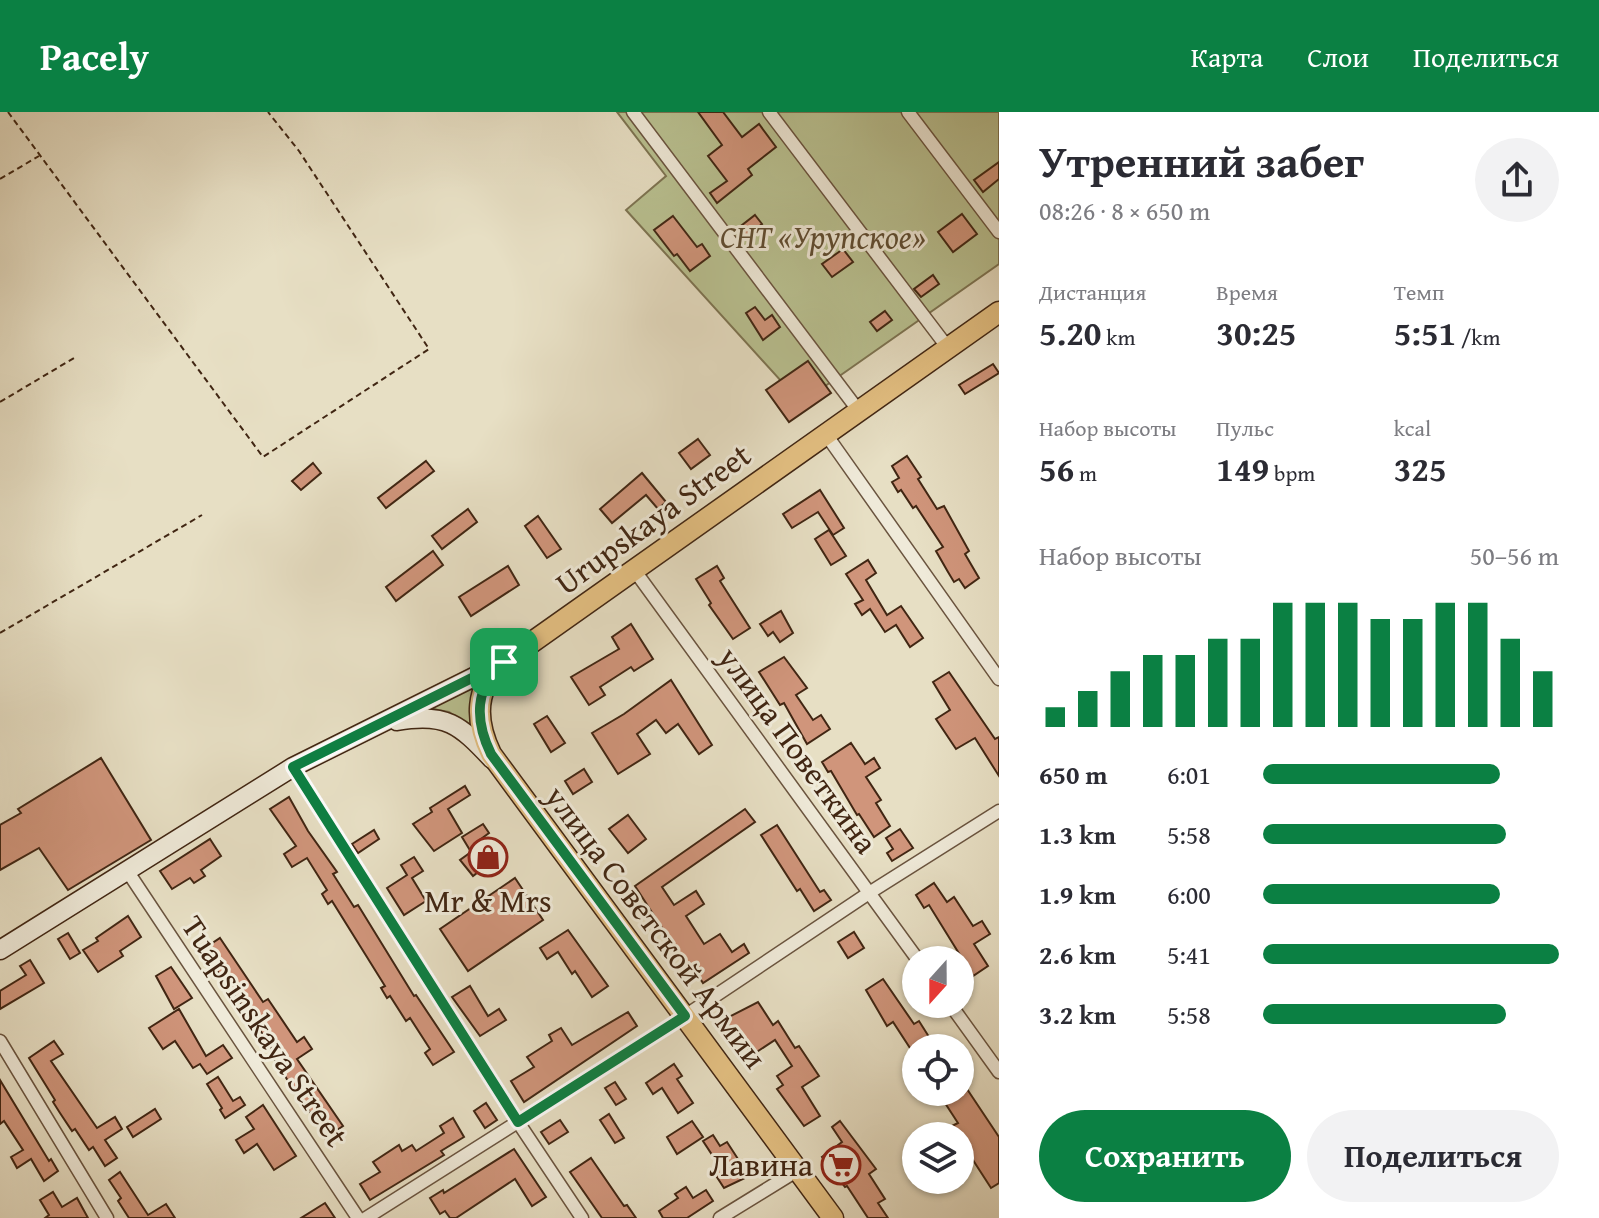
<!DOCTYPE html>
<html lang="ru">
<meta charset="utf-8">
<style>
body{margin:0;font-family:"Gentium Book Plus",serif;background:#f2f2f3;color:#2b2b33;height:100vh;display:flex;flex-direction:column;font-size:30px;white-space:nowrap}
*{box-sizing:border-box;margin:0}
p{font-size:26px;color:#7c7c81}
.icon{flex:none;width:44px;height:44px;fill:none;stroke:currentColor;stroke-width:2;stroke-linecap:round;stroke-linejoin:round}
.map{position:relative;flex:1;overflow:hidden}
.sheet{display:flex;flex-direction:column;background:#fff;width:600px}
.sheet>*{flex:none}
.needle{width:52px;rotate:201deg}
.buttons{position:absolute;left:902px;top:834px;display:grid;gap:16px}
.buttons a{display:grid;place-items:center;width:72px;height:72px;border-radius:50%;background:#fff;box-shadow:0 2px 6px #0004;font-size:40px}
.pin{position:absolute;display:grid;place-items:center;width:68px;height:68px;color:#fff;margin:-34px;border-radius:16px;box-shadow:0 4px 12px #0006}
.round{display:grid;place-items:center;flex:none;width:84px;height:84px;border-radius:42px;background:#f2f2f3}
.summary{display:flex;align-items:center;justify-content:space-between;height:136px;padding:0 40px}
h1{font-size:44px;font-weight:700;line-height:60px}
.figures{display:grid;grid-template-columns:repeat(3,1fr);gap:12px;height:136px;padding:8px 40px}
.figures div{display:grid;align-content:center}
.figures b{font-size:34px;font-weight:700}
.figures small{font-size:22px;font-weight:400}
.figures p{font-size:22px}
.chart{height:224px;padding:16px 40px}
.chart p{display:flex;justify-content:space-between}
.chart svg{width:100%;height:144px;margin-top:8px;stroke:#0b8043;stroke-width:6}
.cta{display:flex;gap:16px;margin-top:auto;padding:16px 40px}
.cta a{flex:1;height:92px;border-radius:48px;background:#0b8043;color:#fff;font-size:32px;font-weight:700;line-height:92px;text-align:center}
.cta a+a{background:#f2f2f3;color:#2b2b33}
ul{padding:0 40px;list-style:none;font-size:26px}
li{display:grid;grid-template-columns:128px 96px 1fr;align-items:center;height:60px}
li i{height:20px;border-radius:10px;background:#0b8043}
header{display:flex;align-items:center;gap:48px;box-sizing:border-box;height:112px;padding:0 40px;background:#0b8043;color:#fff}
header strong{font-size:38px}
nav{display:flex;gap:44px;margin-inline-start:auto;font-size:28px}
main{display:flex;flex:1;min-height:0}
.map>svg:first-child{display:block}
.green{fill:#b9c191;stroke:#7d7452;stroke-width:2}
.building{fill:#d0957b;stroke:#412613;stroke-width:2}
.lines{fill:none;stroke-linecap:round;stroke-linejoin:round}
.street-casing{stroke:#6a543f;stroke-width:15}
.secondary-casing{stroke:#412613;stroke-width:21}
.primary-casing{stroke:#412613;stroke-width:23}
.path{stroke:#412613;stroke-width:2;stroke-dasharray:6 4;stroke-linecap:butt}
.street{stroke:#efead9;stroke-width:12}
.secondary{stroke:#efead9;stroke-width:18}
.primary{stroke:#e4c082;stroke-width:20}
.route-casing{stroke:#fff;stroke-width:16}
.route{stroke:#0b8043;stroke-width:10}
.labels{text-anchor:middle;stroke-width:6;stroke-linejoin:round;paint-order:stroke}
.park-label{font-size:32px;font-style:italic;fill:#5f4d32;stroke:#efead9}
.street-label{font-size:32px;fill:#412613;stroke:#efead9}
.poi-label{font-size:32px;fill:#412613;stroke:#efead9}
</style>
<header>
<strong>Pacely</strong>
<nav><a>Карта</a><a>Слои</a><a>Поделиться</a></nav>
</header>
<main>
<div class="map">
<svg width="999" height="1106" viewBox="0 0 999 1106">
<rect width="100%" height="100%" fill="#e7dfc4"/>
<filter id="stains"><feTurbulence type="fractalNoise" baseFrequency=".0025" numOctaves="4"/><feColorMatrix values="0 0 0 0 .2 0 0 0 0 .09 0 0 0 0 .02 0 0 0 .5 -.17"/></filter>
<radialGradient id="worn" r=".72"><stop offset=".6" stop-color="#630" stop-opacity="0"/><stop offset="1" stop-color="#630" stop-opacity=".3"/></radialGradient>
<g class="green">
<path d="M617,0H999V152L801,291L626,98L666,64Z"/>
<path d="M473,576L471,615L449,600L427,596Z"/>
</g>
<g class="building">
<path d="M698,0H723L742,25L759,12L776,35L748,57L752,63L717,91L710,81L727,69L708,44L722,33Z"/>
<path d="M999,50V67L983,80L974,68Z"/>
<path d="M962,102L977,122L953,140L938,120Z"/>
<path d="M755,103L762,112L744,126L737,117Z"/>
<path d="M673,104L697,135L702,132L710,144L690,159L677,142L674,144L654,118Z"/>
<path d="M843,137L853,150L832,165L822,152Z"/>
<path d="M933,163L939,172L921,185L914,177Z"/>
<path d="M755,195L765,208L772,203L780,215L763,228L746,201Z"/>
<path d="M885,199L892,208L877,219L870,210Z"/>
<path d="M808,249L831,281L789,310L766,278Z"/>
<path d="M993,252L999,261L965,282L959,273Z"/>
<path d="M698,327L710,343L691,357L679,341Z"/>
<path d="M907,344L921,365L918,367L937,397L944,394L969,439L965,442L979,466L965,476L959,467L954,470L948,460L936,439L943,435L916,394L913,396L901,378L898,380L892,370L899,366L892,354Z"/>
<path d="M426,349L434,359L386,396L378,386Z"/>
<path d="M313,351L321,361L301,378L292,369Z"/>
<path d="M642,361L666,390L658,397L646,383L612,411L600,397Z"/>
<path d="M820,378L844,416L833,423L818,400L792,416L783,402Z"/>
<path d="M468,397L477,410L442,437L432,424Z"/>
<path d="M538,404L561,437L547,446L525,414Z"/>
<path d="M829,418L846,444L831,453L815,427Z"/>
<path d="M433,439L443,453L396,489L386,475Z"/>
<path d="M868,448L876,461L866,468L887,503L901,494L923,526L910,535L896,513L885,520L870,497L862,503L855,492L863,488L846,462Z"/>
<path d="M508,454L519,473L471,504L459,485Z"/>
<path d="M717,454L724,466L720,469L750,516L733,527L709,493L711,491L696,467Z"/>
<path d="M781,499L793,521L780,530L773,520L768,524L760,512Z"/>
<path d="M631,512L653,547L634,559L631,555L600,575L605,583L589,593L571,565L619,537L612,525Z"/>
<path d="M784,545L807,576L796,583L813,608L821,603L830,617L807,632L784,591L780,593L759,560Z"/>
<path d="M949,560L995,627L999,625V664L975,626L956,637L936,607L950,598L933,570Z"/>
<path d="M671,568L712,633L699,642L678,612L666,621L656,608L637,622L650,642L618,662L592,621L624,602Z"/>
<path d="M547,604L565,631L551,640L534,612Z"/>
<path d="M851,631L865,652L874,646L880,656L866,665L881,688L876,691L890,714L874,725L859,702L857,703L831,659L828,660L822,650Z"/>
<path d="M101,646L151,728L68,778L39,736L0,758V713L21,701L18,697Z"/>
<path d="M584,657L592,670L573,682L565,669Z"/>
<path d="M465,674L470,683L448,697L462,721L434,739L413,712L432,700L430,696Z"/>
<path d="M289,685L308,719L337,760L333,762L354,795L358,793L414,884L416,883L454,940L433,953L425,941L430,937L410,906L406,909L390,884L387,886L381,876L385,874L332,789L328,792L322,782L327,778L307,746L292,755L284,742L296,734L270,697Z"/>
<path d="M745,697L755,710L662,775L674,793L696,779L704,792L686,804L704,832L720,822L732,840L744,832L749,841L703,871L690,851L686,853L635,774Z"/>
<path d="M628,703L646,727L628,741L609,717Z"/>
<path d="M483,712L489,721L481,727L496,746L473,764L460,748L471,740L462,725Z"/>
<path d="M777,713L820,780L824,778L831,788L814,799L800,777L797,779L761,723Z"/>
<path d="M900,717L913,736L892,749L887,741L893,737L886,726Z"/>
<path d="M374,718L379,727L358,741L352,732Z"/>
<path d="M210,727L221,744L201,758L205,764L194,771L190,766L172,777L160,759Z"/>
<path d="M414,745L423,759L412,766L426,789L404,803L387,776L407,763L401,753Z"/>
<path d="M515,766L543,808L468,859L440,817Z"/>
<path d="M934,771L947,790L954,785L973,814L982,809L990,822L974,832L988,854L973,864L929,793L924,796L916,783Z"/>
<path d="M128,804L141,825L120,839L123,844L98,860L83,838L98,829L96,826Z"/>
<path d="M568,818L608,874L592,885L575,859L572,862L558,840L547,847L540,836Z"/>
<path d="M854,820L864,836L848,846L838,830Z"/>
<path d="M68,821L80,841L70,847L58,827Z"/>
<path d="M220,826L263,890L268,887L297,930L304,925L312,937L297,947L343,1014L325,1026L297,978L295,980L273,945L276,943L256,912L202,838Z"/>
<path d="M30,848L44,871L0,897V879L26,863L20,854Z"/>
<path d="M171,855L192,886L174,897L156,864Z"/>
<path d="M883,867L914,912L919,909L936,936H910L893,910L887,914L866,878Z"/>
<path d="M470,874L488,904L499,897L506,908L480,924L452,885Z"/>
<path d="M758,890L773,913L778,909L795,936L799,934L819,964L802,975L820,1004L804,1014L777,977L783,973L777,964L792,954L775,928L752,943L736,918L733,920L725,907Z"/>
<path d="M179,897L206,944L223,933L232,946L207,962L200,952L193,956L175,929L163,937L149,916Z"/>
<path d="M628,900L637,914L524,990L511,969L534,955L527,945L552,929L549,923L561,916L572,933Z"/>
<path d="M54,929L63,942L51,949L97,1016L115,1005L122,1017L105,1028L117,1046L105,1054L93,1035L89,1038L75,1017L72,1019L60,1001L53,990L55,988L29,946Z"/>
<path d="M674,952L682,964L677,967L693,991L678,1001L662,976L653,982L646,971Z"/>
<path d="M218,965L233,989L240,985L245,993L225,1006L220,998L222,996L207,972Z"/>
<path d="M0,968L49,1049L51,1047L58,1059L44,1069L31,1047L17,1056L11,1045L23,1038L4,1009L0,1012Z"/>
<path d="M615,970L626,987L616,993L605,976Z"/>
<path d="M967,977L999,1025V1071L991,1076L969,1042L960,1048V1024H956L950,1015L958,1011L945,991Z"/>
<path d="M486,991L497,1008L485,1016L474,999Z"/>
<path d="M263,993L296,1044L274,1058L257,1032L244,1041L236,1028L254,1017L246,1005Z"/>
<path d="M155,997L161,1007L133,1025L127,1015Z"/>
<path d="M609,1002L624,1026L615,1031L600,1008Z"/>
<path d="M453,1006L464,1025L441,1039L444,1043L370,1088L360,1072L380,1060L373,1050L399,1033L402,1039L412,1033L416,1039L444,1021L440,1014Z"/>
<path d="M560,1008L568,1020L549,1032L541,1020Z"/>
<path d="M692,1009L703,1025L677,1042L667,1025Z"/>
<path d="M840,1009L876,1057L869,1062L885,1087L878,1091L888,1106H868L847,1074L845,1075L822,1045L842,1030L832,1015Z"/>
<path d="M713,1023L720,1034L727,1030L749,1064L724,1076L713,1059L720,1055L703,1029Z"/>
<path d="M514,1037L546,1085L532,1094L515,1067L456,1106H450L445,1099L440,1102L430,1086L443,1078L444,1081Z"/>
<path d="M591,1046L624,1094L627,1093L636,1106H602L570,1060Z"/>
<path d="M120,1060L148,1103L166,1092L175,1106H129L118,1089L121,1086L109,1068Z"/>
<path d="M686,1075L693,1086L706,1078L713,1089L687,1106H663L659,1099L678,1086L675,1082Z"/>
<path d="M53,1080L62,1095L77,1086L88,1106H45L49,1103L40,1088Z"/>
<path d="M325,1091L335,1106H301Z"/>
</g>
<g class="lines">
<g class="street-casing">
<g id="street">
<path d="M633,0L858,298"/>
<path d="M769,0L948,236"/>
<path d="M908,0L999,120"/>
<path d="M825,321L999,567"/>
<path d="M635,459L918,848"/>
<path d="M293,655L518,1010L582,1106"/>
<path d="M128,760L358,1106"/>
<path d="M950,892L999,960"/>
<path d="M0,929L107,1106"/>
<path d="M366,1106L685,904L869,781L999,699"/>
<path d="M720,1106L798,1058"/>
</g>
</g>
<g class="secondary-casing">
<g id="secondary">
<path d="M397,609C446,600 460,613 492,647"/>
<path d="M0,838L293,655L500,552"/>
</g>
</g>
<g class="primary-casing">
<path id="primary" d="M833,1106L491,642C475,609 474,575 504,550L999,200"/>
</g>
<g class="path">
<path d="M8,0L263,345L429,237L299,39L268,0"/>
<path d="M0,67L39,44"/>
<path d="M0,290L74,246"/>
<path d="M0,521L202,403"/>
</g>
<use href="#street" class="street"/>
<use href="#secondary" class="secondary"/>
<use href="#primary" class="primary"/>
</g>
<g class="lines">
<g class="route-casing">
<path id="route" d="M504,550C474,575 475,609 491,642L685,904L518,1010L293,655Z"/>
</g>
<use href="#route" class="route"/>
</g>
<defs>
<g id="shop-ring" transform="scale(2)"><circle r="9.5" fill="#efead9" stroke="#8f2418" stroke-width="1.5"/><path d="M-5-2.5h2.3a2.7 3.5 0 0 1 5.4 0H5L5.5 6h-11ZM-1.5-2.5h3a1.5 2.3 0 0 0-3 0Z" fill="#8f2418"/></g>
<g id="supermarket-ring" transform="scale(2)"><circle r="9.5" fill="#efead9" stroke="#8f2418" stroke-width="1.5"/><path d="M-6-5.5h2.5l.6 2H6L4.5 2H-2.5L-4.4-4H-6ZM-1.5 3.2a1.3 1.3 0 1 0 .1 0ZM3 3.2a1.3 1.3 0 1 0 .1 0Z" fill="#8f2418"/></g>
</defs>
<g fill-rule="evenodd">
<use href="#shop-ring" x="488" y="745"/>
<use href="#supermarket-ring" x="841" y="1053"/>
</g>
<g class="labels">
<g class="park-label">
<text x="823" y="136">СНТ «Урупское»</text>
</g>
<g class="street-label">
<text transform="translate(653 407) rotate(-36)" y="11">Urupskaya Street</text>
<text transform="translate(798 638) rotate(54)" y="11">улица Поветкина</text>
<text transform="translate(656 815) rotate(53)" y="11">улица Советской Армии</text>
<text transform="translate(265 919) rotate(56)" y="11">Tuapsinskaya Street</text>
</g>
<g class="poi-label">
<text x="488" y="800">Mr &amp; Mrs</text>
<text x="813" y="1064" text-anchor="end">Лавина</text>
</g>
</g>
<rect width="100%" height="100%" filter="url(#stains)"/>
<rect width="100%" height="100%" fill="url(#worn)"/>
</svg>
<div class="buttons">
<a><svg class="needle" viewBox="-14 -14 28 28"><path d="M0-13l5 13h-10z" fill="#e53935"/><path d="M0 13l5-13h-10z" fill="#7c7c81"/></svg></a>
<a><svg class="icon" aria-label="locate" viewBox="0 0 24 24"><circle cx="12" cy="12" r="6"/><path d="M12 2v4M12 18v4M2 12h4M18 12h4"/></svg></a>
<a><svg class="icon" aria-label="layers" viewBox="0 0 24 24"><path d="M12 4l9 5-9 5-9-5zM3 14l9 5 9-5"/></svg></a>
</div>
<div class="pin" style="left:504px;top:550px;background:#1e9e55"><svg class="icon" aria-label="arrive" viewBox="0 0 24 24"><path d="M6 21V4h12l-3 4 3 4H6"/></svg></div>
</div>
<section class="sheet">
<div class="summary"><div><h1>Утренний забег</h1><p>08:26 · 8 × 650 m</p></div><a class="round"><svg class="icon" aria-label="share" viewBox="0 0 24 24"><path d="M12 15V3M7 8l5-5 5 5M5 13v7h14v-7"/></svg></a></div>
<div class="figures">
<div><p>Дистанция</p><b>5.20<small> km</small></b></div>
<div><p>Время</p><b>30:25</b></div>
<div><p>Темп</p><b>5:51<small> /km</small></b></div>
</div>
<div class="figures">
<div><p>Набор высоты</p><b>56<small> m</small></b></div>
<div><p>Пульс</p><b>149<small> bpm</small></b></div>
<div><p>kcal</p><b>325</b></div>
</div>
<div class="chart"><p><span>Набор высоты</span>50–56 m</p>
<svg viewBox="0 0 160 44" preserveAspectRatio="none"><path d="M5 44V38M15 44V33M25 44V27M35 44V22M45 44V22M55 44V17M65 44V17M75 44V6M85 44V6M95 44V6M105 44V11M115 44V11M125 44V6M135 44V6M145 44V17M155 44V27"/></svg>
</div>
<ul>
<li><b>650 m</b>6:01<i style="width:80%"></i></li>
<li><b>1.3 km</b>5:58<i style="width:82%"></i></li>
<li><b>1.9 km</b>6:00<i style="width:80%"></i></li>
<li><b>2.6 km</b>5:41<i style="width:100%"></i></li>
<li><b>3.2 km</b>5:58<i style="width:82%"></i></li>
</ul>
<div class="cta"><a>Сохранить</a><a>Поделиться</a></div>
</section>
</main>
